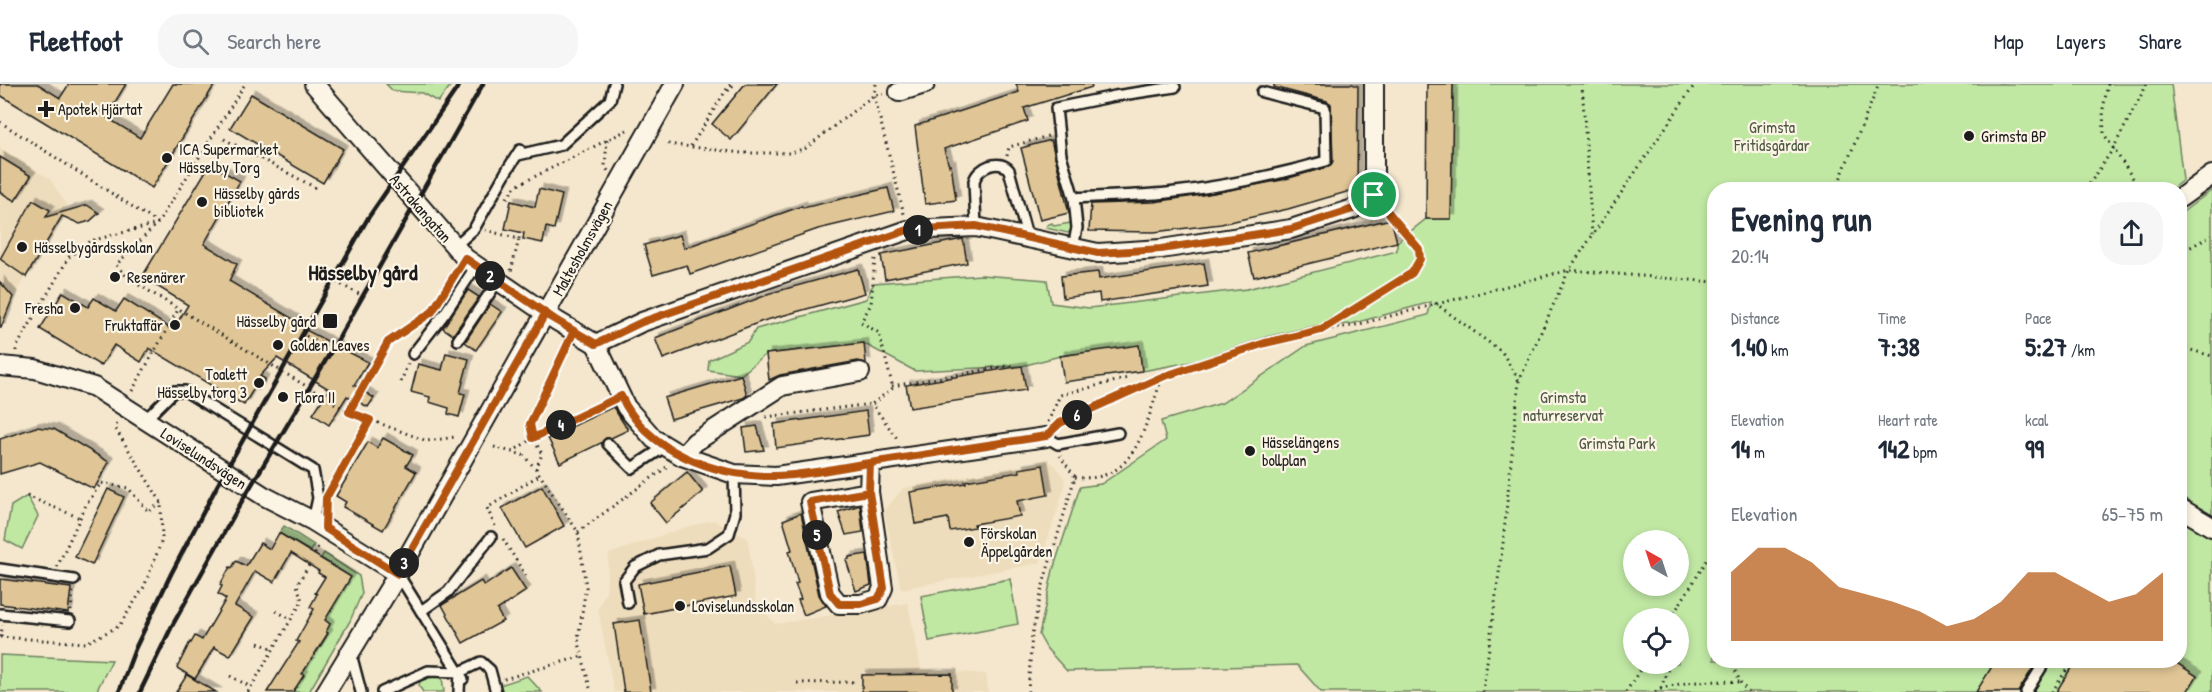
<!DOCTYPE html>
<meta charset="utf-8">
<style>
body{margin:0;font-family:"Patrick Hand",sans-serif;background:#f6f6f7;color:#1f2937;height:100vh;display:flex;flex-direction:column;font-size:22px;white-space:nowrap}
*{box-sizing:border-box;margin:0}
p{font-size:20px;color:#747a83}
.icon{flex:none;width:33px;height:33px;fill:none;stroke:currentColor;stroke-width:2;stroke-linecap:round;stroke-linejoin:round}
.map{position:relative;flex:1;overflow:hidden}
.details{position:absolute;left:1707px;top:98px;width:480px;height:486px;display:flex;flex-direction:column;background:#fff;border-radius:24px;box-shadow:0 3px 9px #0003}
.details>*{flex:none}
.needle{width:39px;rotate:321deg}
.tools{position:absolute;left:1623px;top:446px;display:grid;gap:12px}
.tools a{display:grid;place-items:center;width:66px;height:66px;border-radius:50%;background:#fff;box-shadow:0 3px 9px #0003;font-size:30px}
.pin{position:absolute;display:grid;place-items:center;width:51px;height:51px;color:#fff;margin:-26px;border:3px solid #fff;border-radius:50%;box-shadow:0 2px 6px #0007}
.km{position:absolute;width:30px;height:30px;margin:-15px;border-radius:50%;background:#222;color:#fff;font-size:16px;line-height:30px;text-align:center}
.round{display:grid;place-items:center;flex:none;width:63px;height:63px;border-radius:24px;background:#f6f6f7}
.summary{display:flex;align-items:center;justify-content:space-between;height:102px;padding:0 24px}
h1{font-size:33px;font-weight:800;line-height:45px}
.metrics{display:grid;grid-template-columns:repeat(3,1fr);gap:9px;height:102px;padding:6px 24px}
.metrics div{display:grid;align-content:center}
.metrics b{font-size:26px;font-weight:800}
.metrics small{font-size:16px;font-weight:400}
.metrics p{font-size:16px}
.chart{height:168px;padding:12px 24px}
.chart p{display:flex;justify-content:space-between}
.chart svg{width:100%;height:108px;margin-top:6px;fill:#b45309;opacity:.7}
header{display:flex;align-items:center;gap:36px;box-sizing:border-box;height:84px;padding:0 30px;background:#fff;border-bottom:2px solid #e0e1e3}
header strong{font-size:28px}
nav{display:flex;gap:33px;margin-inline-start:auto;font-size:21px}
.search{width:420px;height:54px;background:#f6f6f7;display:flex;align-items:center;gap:15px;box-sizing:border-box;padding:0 21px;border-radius:24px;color:#747a83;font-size:22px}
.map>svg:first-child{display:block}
.built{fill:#eeddbc}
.green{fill:#c0e8a3;stroke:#6e8260;stroke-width:1.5;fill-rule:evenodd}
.building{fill:#e0c696;stroke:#1c1c1c;stroke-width:1.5;filter:url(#shadow)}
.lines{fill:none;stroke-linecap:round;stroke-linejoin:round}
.service-casing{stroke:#1c1c1c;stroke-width:14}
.minor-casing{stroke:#1c1c1c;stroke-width:22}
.path{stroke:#1c1c1c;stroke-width:3;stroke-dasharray:1.5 4.5;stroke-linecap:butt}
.service{stroke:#fcf5e5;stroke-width:9}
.minor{stroke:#fcf5e5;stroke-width:18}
.rail{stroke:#1c1c1c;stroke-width:4.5}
.route-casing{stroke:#fff;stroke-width:12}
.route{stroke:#b45309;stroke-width:8}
.poi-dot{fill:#1c1c1c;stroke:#fcf5e5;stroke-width:2}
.labels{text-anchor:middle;stroke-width:4.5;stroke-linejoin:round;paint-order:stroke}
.poi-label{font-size:16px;fill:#1c1c1c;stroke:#fcf5e5;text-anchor:start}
.park-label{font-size:16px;fill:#4d5944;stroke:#fcf5e5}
.street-label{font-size:16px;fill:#1c1c1c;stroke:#fcf5e5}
.district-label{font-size:22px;font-weight:bold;fill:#1c1c1c;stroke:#fcf5e5}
</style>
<header>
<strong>Fleetfoot</strong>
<div class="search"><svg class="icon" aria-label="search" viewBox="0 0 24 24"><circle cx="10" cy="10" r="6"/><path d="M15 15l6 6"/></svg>Search here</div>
<nav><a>Map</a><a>Layers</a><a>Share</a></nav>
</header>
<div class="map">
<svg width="2212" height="608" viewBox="0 0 2212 608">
<defs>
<filter id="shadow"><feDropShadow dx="4.5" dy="-4.5" stdDeviation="0" flood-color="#0004"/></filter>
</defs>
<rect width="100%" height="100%" fill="#f4e7cd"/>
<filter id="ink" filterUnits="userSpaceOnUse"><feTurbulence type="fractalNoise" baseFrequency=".0167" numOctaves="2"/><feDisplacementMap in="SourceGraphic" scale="12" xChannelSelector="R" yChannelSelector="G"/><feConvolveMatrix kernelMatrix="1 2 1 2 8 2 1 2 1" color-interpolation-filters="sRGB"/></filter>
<g filter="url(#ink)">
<g class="built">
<path d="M0,64L50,95L66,120L61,133L13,213L8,227L0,235Z"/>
<path d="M1048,377L1056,382L1064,395L1065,402L1040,479L901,505L884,427L903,404Z"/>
<path d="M713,436L748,455L756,518L775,540L908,519L921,585L986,590L988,608H614L598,525L606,507L609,470L683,444Z"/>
</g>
<g class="green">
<path d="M386,0H452L438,18L422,9L393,7Z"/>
<path d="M1453,0H2171L2183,96L2171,105H1714V576H2180V130L2212,106V608H1321L1297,581L1067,587L1047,565L1039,551L1053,486L1080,403L1101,400L1166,356L1161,337L1222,319L1306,262L1428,231L1431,218L1351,240L1315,242L1266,253L1196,277L1142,287L1139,262L1060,272L1022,282L915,287L863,259L766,270L741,291L708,286L709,276L748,258L756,245L866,215L874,199L981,191L1047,196L1051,219L1089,224L1247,205L1397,167V158L1426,135H1451ZM1634,456H1678V501H1634ZM1634,534H1678V579H1634Z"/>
<path d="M1052,139L1054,142L1071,139V146L1068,149L1046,144L1047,141Z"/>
<path d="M27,412L38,432L22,465L5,456L11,422Z"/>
<path d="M284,442L314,461L310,467L279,449Z"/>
<path d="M324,469L359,492L362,509L350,537L309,608H293L315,567L317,568L328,550L326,548L330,540L322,535L335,519L351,493L321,474Z"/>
<path d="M1010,495L1018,540L929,557L921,512Z"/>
<path d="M0,571L112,576L96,608H0Z"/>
<path d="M435,592L442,594L444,608H423L419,602L420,597Z"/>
<path d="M527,592L542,608H501L500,601Z"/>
</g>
<g class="building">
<path d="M0,0H38L60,14L69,0H126L106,33L140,54L173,0H215L152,104L0,11Z"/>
<path d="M745,0H777L731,56L712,40Z"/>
<path d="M1016,0H1091L1092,3L1024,24L1028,37L944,65L949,82L951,81L956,116L925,120L915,42L1019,8Z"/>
<path d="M1274,0H1352L1358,2L1357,105L1288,125L1221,140L1154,148L1089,147L1091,120L1154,118L1208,110L1282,96L1330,82L1333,77L1331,20L1327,17L1274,3Z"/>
<path d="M1427,0H1453L1451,135H1426Z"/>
<path d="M251,10L343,65L323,99L230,44Z"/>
<path d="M1051,56L1069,129L1040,136L1021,64Z"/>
<path d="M0,73L31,92L15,117L0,108Z"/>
<path d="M210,80L240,97L204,160L237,180L229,197L298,238L296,241L368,278L354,301L374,314L368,323L347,312L329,341L313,330L329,305L277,274L260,292L265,295L258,306L254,304L244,321L149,264L141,278L114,261L101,282L40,245L63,208L88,223L94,214L116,227L124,215L173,246L188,221L142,193Z"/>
<path d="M888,104L894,127L818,145L690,190L687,181L653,191L644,161L680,151L684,164L802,122L803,124Z"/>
<path d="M539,105L562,111L554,145L546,143L543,159L523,155L524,149L505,145L511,117L535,123Z"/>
<path d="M33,116L50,126L46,133L87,121L99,129L90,137L80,140L62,132L26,193L0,175Z"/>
<path d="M1391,135L1397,158L1254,193L1248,169Z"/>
<path d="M963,155L967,179L885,195L881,171Z"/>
<path d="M1204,179L1208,202L1100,218L1099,209L1063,214L1061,192L1098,188L1099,195Z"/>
<path d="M858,185L865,209L763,237L663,275L655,254L767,211V210Z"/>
<path d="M0,198L13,213L1,244H0Z"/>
<path d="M468,206L479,213L453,251L443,244Z"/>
<path d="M490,220L502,228L476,266L465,258Z"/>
<path d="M864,259L866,279L858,277L780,291L769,296L766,270Z"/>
<path d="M1139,261L1142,287L1064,298L1060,272Z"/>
<path d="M446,269L469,275L460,309L465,310L459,333L448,330L449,324L429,318L430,313L411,308L418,280L442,286Z"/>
<path d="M1022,282L1026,306L910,324L906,301Z"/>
<path d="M741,291L747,311L743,314L671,335L664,314Z"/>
<path d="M613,323L628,346L611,354H606L601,359L560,379L548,354Z"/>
<path d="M866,327L869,351L776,364L774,340Z"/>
<path d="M757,342L764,366L746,368L743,344Z"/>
<path d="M36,343L54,345L109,378L94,405L40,378L0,390V355Z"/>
<path d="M383,354L413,371L406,382L416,388L383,446L343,423L346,418L336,412L368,358L377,364Z"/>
<path d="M1043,381L1048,411L1017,417L1020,432L974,440L975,443L950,447L948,434L915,440L910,408L966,399L965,397L1020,388L1019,385Z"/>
<path d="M687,388L703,408L666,439L650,419Z"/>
<path d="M542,402L564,442L525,464L502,424Z"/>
<path d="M108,405L124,413L92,481L75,473Z"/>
<path d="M860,421L863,448L846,451L838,428Z"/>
<path d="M801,429L819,511L826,522L804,531L798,516L801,515L795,500L798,499L789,467L792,466L783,436Z"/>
<path d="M279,449L351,493L325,536L330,540L326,548L328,549L302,590L304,591L293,608H267L299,558L296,557L314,525L310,523L317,510L315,509L325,493L318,489L319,487L291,469L274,498L255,487L235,522L254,533L230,572L214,563L195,595L177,584L190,558L191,559L195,552L202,556L226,515L218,510L222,502L220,501L230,483L232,484L236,477L246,482L260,459L270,465Z"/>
<path d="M867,470L871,501L856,507L846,476L849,475V473Z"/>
<path d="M730,482L736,512L644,530L638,500Z"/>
<path d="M511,484L526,507L497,526L503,537L463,559L442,521L481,497L484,502Z"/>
<path d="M0,495L71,504L68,529L0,520Z"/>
<path d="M640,536L651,608H624L614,540Z"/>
<path d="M1996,576H2038L2018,608H1976Z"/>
<path d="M2076,576H2172L2197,592L2187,608H2056Z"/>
<path d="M952,590V608H862V591Z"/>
<path d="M187,591L216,608H176Z"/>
</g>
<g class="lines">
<g class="service-casing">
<g id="service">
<path d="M518,71L561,61L610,16L614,0"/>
<path d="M1074,114L1061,71L1056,24L1115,12L1175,3"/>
<path d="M976,143L974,97C978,83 999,74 1009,86L1027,152"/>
<path d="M455,162L474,145L506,88L520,66"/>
<path d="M1073,164L1077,144L1074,114C1105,112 1136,112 1167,109C1221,103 1274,92 1326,77L1325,24L1262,8"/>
<path d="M458,256L498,197"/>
<path d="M413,270L445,229L476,182"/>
<path d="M146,335L174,307H185L313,386L318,414L313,437"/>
<path d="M1046,353L1058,360L1118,349"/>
<path d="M608,360L632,384L666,362"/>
<path d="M0,485L74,496"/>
<path d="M398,490L463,595"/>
<path d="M628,519L624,497L635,483L659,471L708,464L729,450L735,429L734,390"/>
<path d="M421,527L448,508L491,453"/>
<path d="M0,530L70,537"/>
<path d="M351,570L361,608"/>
<path d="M382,608L428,587L460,588L481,578L490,586L496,608"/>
<path d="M459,608L460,588"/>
<path d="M2026,608L2046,576"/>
</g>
</g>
<g class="minor-casing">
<g id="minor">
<path d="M314,0L465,174L557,237L596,260L642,238L908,146L976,143L1098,169L1161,165L1291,145L1353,125L1374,111V0"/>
<path d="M899,8L925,0"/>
<path d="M2180,114L2212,91"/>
<path d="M596,260L626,323L654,355L682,372L734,390L776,392L1046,353"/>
<path d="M0,282L35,285L94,303L264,412L313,437L398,490"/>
<path d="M682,372L695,358L782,302L860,288"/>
<path d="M869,408L883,504L878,515L861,520H839L830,509L810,418L869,408L870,379"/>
<path d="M2180,424L2212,443"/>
<path d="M326,608L398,490L675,0"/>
</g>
</g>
<g class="path">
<path d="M876,0L874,11L904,130"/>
<path d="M1582,0L1592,151"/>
<path d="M2108,0L2103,25L2104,50L2140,105"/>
<path d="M728,7L734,0"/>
<path d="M0,38L158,139L245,0"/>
<path d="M224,55L316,104"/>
<path d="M607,56L605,82L608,87"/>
<path d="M668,60L741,69H790L806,64L874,11L883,10"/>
<path d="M691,62L730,0"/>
<path d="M1007,72L1009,63L1048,52"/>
<path d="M1836,105L1879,0"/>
<path d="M2086,105L2113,65L2147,0"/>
<path d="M507,114L516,102L627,46"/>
<path d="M158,139L116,181L129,195L349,328L427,357L456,353"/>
<path d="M485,146L519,155L511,187"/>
<path d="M519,155L520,148"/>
<path d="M2180,169L2212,151"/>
<path d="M875,175L871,220L861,238L879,249L893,304L872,320L899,357"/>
<path d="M336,198L359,210"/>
<path d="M1435,219L1502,268L1519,297"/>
<path d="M1322,245L1412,189L1420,175L1419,165L1385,124"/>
<path d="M306,252L314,256L308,266"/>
<path d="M314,256L329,264"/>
<path d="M2180,263L2212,272"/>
<path d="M16,267V264L69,173L90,157L157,140"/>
<path d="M401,298L408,279"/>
<path d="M892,302L1013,281"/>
<path d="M132,307L179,224"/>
<path d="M349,328L388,258L426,232"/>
<path d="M766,333L872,320"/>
<path d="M1048,338L1060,311L1128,294"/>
<path d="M1056,343L1060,339C1154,297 1249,254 1352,242L1569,186L1714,198"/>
<path d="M494,363L523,371L536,385L578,448L586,503L578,555L591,608"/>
<path d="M512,368L533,354L606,319"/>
<path d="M536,385L542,370L533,354L530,340L567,261"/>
<path d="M1075,393C1137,402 1145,339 1162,294"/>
<path d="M330,408L370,336"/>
<path d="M27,412L80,434"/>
<path d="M495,442L487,424L541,390"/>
<path d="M578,448L668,382"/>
<path d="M503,455L526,492"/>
<path d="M315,470L319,460"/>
<path d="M57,483L86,421L101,399L128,404L149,428L161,418"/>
<path d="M71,527L73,507"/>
<path d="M276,527L291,535"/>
<path d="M1671,534L1714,465"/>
<path d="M0,553L86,559L119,542L144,503L162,456L161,418L115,344L118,338"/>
<path d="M1,553L2,541"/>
<path d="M258,559L274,565"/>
<path d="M1731,576L1740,598L1748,608"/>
<path d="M230,592L251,603"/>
<path d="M504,595L583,572"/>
<path d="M797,599L852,598V601"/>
<path d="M1661,604L1669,582L1667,579"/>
<path d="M248,608L302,517L297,501L309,481"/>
<path d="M1028,608L1032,550L1044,497L1075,393L1060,372"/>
<path d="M1483,608L1503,459L1519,297L1569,186L1695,0"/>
<path d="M1626,608L1644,579"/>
<path d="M1655,608C1671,597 1720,596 1740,598"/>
<path d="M2052,608L2073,576"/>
</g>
<use href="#service" class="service"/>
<use href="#minor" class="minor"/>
<g class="rail">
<path d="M119,608L135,565L171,490L217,402L368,134L460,0"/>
<path d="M140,608L172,542L242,417L339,254L483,0"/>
</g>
</g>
</g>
<g class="lines" filter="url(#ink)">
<g class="route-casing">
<path id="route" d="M1374,111L1353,125L1291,145L1161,165L1098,169L976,142L908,146L642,238L596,260L557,237L465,174L432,228L388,258L349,328L370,336L326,414L325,444L398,490L545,230L574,247L530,340L533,354L621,312C647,368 716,393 775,392C804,392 840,383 870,379L869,408L810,418L830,509L839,520H861L878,515L884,504L869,408L870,379L1046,352L1060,339L1162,293L1265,259L1321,246L1412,189L1420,175L1419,165L1374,111"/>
</g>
<use href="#route" class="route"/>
</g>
<g class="poi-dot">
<path d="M43 16h6v6h6v6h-6v6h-6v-6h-6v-6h6z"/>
<circle cx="1969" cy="52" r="6"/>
<circle cx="167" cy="74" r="6"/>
<circle cx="202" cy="118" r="6"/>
<circle cx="22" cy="163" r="6"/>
<circle cx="115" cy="193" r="6"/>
<circle cx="75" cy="224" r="6"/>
<rect x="322" y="229" width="16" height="16" rx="3"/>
<circle cx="175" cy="241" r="6"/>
<circle cx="278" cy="261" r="6"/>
<circle cx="259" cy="299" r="6"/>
<circle cx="283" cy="313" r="6"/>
<circle cx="1250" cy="367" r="6"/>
<circle cx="969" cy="458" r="6"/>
<circle cx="680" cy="522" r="6"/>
</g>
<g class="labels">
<g class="poi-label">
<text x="58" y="31">Apotek Hjärtat</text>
<text x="1981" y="58">Grimsta BP</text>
<text x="179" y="71">ICA Supermarket<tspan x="179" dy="18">Hässelby Torg</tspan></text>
<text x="214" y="115">Hässelby gårds<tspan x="214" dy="18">bibliotek</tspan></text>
<text x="34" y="169">Hässelbygårdsskolan</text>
<text x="127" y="199">Resenärer</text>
<text x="63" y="230" text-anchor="end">Fresha</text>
<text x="316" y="243" text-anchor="end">Hässelby gård</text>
<text x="163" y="247" text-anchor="end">Fruktaffär</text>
<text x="290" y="267">Golden Leaves</text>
<text x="247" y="296" text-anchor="end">Toalett<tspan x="247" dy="18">Hässelby torg 3</tspan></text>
<text x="295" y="319">Flora II</text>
<text x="1262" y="364">Hässelängens<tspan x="1262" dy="18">bollplan</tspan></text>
<text x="981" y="455">Förskolan<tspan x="981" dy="18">Äppelgården</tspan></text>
<text x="692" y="528">Loviselundsskolan</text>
</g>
<g class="park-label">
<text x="1772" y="49">Grimsta<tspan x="1772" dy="18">Fritidsgårdar</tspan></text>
<text x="1563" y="319">Grimsta<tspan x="1563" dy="18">naturreservat</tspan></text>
<text x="1617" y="365">Grimsta Park</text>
</g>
<g class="street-label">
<text transform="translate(421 124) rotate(49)" y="6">Astrakangatan</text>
<text transform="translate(582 164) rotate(-61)" y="6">Maltesholmsvägen</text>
<text transform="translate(204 374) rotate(33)" y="6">Loviselundsvägen</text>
</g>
<g class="district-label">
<text x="363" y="196">Hässelby gård</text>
</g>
</g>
</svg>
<div class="tools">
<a><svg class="needle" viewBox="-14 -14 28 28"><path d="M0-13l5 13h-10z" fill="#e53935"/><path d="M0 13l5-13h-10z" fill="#747a83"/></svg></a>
<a><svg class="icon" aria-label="locate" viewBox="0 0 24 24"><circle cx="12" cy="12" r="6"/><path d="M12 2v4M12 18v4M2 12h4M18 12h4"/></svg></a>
</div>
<div class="pin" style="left:1374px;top:111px;background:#1e9e55"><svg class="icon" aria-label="arrive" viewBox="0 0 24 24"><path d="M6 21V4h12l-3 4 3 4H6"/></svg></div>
<b class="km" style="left:918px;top:146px">1</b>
<b class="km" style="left:490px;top:192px">2</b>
<b class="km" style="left:404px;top:479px">3</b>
<b class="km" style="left:561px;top:341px">4</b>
<b class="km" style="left:817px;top:451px">5</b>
<b class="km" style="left:1077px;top:331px">6</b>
<section class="details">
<div class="summary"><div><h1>Evening run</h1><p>20:14</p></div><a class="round"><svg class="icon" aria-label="share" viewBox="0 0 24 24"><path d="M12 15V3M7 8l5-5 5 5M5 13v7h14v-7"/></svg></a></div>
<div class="metrics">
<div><p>Distance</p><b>1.40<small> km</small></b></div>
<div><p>Time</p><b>7:38</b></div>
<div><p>Pace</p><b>5:27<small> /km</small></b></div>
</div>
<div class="metrics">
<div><p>Elevation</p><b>14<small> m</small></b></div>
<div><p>Heart rate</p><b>142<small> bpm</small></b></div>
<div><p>kcal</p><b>99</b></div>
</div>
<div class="chart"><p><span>Elevation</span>65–75 m</p>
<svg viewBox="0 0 160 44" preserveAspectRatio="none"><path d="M0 44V16L10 6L20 6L30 12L40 22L50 25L60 28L70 32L80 38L90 35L100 28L110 16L120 16L130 22L140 28L150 25L160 16V44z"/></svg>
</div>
</section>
</div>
